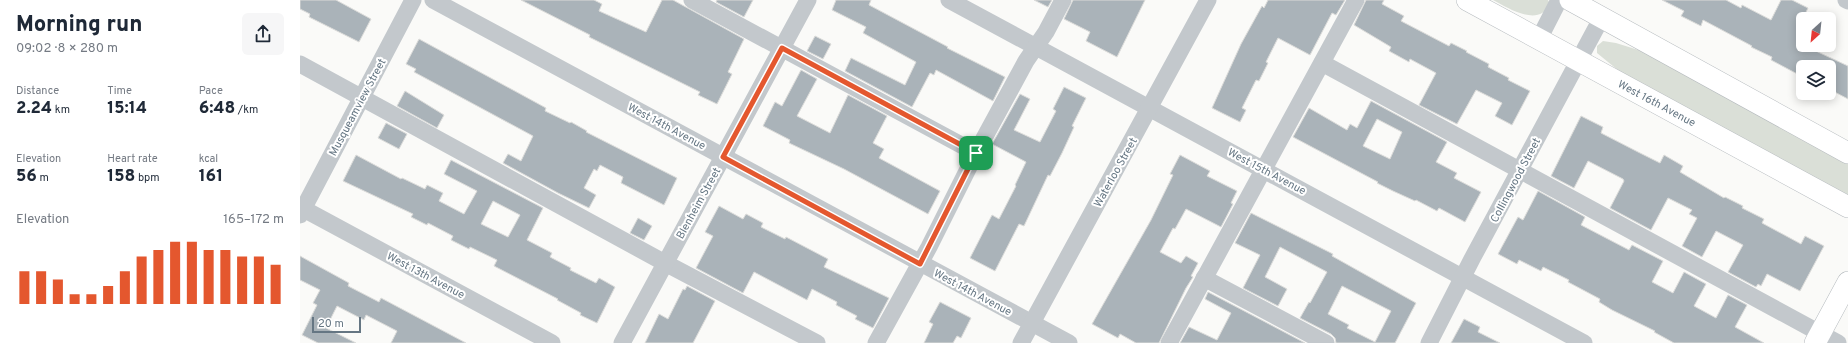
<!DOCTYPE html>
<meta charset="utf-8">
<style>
body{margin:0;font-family:Overpass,sans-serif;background:#f6f6f7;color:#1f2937;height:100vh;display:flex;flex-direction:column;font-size:15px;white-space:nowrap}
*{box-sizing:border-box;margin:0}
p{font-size:13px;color:#747a83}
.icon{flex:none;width:22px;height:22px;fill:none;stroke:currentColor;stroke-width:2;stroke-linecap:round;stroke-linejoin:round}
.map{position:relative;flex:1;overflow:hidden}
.drawer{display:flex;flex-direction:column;background:#fff;width:300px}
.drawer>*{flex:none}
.needle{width:26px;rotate:207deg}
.controls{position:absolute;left:1496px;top:12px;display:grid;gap:8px}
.controls a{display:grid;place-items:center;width:40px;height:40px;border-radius:6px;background:#fff;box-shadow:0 2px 10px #0003;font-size:20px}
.scale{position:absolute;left:12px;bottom:10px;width:49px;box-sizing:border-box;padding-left:4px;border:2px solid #657683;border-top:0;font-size:11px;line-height:14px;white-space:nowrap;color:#657683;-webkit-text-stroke:3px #fff;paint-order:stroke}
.pin{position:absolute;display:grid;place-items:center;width:34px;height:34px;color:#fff;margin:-17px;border-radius:8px;box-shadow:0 2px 6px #0006}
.round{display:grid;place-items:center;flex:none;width:42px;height:42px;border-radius:6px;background:#f6f6f7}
.headline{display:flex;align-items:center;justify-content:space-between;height:68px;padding:0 16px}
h1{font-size:22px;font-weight:800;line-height:30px}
.figures{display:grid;grid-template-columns:repeat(3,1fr);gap:6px;height:68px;padding:4px 16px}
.figures div{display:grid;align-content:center}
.figures b{font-size:17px;font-weight:800}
.figures small{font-size:11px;font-weight:400}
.figures p{font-size:11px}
.chart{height:112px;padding:8px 16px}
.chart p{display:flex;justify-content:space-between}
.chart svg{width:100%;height:72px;margin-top:4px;stroke:#e4572e;stroke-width:6}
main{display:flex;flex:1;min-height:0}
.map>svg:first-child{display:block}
.green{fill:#dadfd7}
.building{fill:#aab3b9;stroke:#dcdcda;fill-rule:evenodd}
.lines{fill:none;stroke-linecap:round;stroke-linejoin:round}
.major-casing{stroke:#b5babe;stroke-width:22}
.minor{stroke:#c3c8cc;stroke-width:17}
.major{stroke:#fff;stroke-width:21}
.route-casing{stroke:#fff;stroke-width:8}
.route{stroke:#e4572e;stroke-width:5}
.labels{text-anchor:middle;stroke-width:4;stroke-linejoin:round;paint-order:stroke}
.street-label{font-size:11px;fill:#657683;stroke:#fff}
</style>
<main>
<section class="drawer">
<div class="headline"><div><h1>Morning run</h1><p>09:02 · 8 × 280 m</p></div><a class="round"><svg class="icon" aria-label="share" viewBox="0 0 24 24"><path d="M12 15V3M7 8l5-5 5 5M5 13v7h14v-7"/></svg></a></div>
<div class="figures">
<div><p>Distance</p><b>2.24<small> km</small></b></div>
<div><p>Time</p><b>15:14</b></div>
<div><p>Pace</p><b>6:48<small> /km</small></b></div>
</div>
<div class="figures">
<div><p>Elevation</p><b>56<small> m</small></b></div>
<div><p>Heart rate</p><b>158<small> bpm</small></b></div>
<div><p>kcal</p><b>161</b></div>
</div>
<div class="chart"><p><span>Elevation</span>165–172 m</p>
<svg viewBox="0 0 160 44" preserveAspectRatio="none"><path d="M5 44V24M15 44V24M25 44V29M35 44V38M45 44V38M55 44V33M65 44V24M75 44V15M85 44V11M95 44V6M105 44V6M115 44V11M125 44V11M135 44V15M145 44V15M155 44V20"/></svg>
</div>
</section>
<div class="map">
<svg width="1548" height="343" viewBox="0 0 1548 343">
<rect width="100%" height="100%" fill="#fafaf8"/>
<g class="green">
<path d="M1193,0H1248L1250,4C1239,28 1208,8 1193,0Z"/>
<path d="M1303,41L1316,43L1348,53L1548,161V195L1539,192L1319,71L1297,53V46Z"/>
</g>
<g class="building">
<path d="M0,0H36L71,19L59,42L9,17L10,14L0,9Z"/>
<path d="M221,0H294L302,4L299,11L346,32L362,0H373L444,39L428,72L432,74L417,104L398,95L400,92L289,37L290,35Z"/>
<path d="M417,0H453L444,17L416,2Z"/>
<path d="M536,0H571L569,5L648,47L647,48L705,77L693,101L636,70L634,75L630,73L612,107L545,71L551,58L605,85L616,62L563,33L566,27L532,10Z"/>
<path d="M734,0H752L748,7Z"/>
<path d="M773,0H845L817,57L786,41L790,32L764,19Z"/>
<path d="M968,0H1045L1036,15L1032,13L1010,55L978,38L966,62L968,63L959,81L956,80L942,108L946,110L940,122L912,108L941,44L962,6L964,8Z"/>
<path d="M1066,0H1084L1082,4L1104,16L1101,21L1149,46L1151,43L1167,51L1166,52L1189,64L1188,67L1209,78L1208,80L1230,91L1212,125L1195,116L1202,103L1176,90L1157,124L1119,105L1136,73L1110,59L1109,62L1089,51L1091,47L1054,25Z"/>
<path d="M1362,0H1426L1441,8L1442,5L1471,20L1481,0H1492L1508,8L1498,29L1503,32V45L1548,66V99L1529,89V67H1503V77L1471,60L1472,57L1451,47L1452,46L1403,20L1401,26L1381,16L1384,11Z"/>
<path d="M515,36L531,44L523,59L507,51Z"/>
<path d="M119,39L246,108L245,111L270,123L271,122L287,131L286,132L377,178L364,205L321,183L323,177L300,165L297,171L294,169L284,188L296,195L289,208L258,193L203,163L208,154L221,161L233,136L114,72L116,69L106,64Z"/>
<path d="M501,70L517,79L497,116L530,133L548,95L587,116L573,143L584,149L579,158L640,191L628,214L544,169L489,143L490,140L463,126L475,102L482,106Z"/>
<path d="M764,87L786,98L772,126L774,127L762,153L750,176L748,175L724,226L719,224L695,271L670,258L692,215L699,219L716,186L715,185L726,162L692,144L720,94L730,99L714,130L740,142L756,111L753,109Z"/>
<path d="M105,91L144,115L137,128L97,106Z"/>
<path d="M1071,101L1147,142L1136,162L1157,173L1154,178L1181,192L1165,222L1139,208L1137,211L1116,200L1115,201L1093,191L1077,183L1078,182L993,137L1009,108L1047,130L1050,124L1057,128ZM1077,119L1102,132L1090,159L1063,146Z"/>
<path d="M1281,116L1303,127L1301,133L1338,152L1360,163L1364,155L1383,166L1380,172L1424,198L1425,197L1443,206L1442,208L1464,219L1462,223L1501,244L1505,236L1524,246L1500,291L1467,274L1461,286L1458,284L1456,287L1428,272L1443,245L1416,231L1402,257L1382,246L1397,218L1389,214L1392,210L1368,198L1351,230L1310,208L1324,181L1323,179L1288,161L1274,188L1251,176Z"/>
<path d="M86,123L107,134L99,149L78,138Z"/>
<path d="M56,155L101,179L102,178L125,189L127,185L143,193L139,201L164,214L177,191L144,174L151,160L243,208L227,240L252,253L250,257L271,268L270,270L296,283L299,278L315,287L297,323L280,315L281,313L257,300L258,299L194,266L197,260L170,247L169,249L151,240L153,236L128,223L127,225L111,217L113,214L43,181ZM193,201L220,215L208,237L181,224Z"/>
<path d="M880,155L910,171L907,176L937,191L931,203L933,204L921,227L886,209L875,229L873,228L860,252L881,263L886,256L898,263L891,276L893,277L886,288L859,343H836L820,334L818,338L792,324L851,220L873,175L870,174Z"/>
<path d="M1238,191L1285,217L1281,225L1329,250L1332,245L1363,261L1352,282L1373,293L1384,272L1406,284L1394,306L1416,318L1428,295L1447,305L1435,327L1464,343H1374L1354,332L1355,331L1312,310L1299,302L1300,299L1268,282L1269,280L1243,267L1241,271L1219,260L1217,264L1198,254L1218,217L1223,220Z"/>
<path d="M419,206L443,219L446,214L463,223L461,227L485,239L486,237L528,259L524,267L589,298L573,328L555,319L557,316L536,305L537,302L512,289L507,300L454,272L443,293L396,268L413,236L405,232Z"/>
<path d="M951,213L1033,254L1032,256L1116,303L1095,343H1036L1035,338L1031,334L1000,318L1009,302L1010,303L1027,272L980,247L965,277L987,289L978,306L943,288L960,255L935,243ZM1042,286L1091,311L1075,342L1047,328L1049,325L1028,314Z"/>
<path d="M338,218L352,226L344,240L330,233Z"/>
<path d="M0,256L49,283L48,286L79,302L81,298L166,343H91L97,331L66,315L64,320L37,306L26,328L56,343H18L2,335L17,305L13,303L20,290L0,280Z"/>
<path d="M387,286L415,301L393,343H345L359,314L368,319L383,289L385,290Z"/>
<path d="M908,292L969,324L1005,343H880L889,327L917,340L931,313L905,299Z"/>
<path d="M640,302L671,318L661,338L657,336L653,343H624L633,324L629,322Z"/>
<path d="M1164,319L1180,327L1178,332L1200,343H1151Z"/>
</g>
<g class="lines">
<g class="major-casing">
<g id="major">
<path d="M1167,0L1548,207"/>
<path d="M1270,0L1548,153"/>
<path d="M1515,343L1548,282"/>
</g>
</g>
<g class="minor">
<path d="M133,0L769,343"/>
<path d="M392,0L676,153"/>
<path d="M649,0L1284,343"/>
<path d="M1546,0L1548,1"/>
<path d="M1239,39L1259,0"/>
<path d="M1022,63L1538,343"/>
<path d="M0,64L365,263L517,343"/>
<path d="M0,207L252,343"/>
<path d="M0,215L113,0"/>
<path d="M904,278L1026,343"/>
<path d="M322,343L508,0"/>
<path d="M576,343L629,247L676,153L726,61L746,32L763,0"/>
<path d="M721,343L908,0"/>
<path d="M869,343L1056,0"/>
<path d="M1129,343L1173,257L1302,17"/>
</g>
<use href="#major" class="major"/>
</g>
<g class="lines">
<g class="route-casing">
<path id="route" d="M482,48L676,153L620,264L423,157Z"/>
</g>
<use href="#route" class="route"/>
</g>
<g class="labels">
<g class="street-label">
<text transform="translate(1357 103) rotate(28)" y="4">West 16th Avenue</text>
<text transform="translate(57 107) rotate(-62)" y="4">Musqueamview Street</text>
<text transform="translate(367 126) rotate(28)" y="4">West 14th Avenue</text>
<text transform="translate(967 171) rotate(28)" y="4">West 15th Avenue</text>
<text transform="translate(815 172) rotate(-61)" y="4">Waterloo Street</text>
<text transform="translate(1215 180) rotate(-62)" y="4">Collingwood Street</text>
<text transform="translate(398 203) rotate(-61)" y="4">Blenheim Street</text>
<text transform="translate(126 275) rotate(28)" y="4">West 13th Avenue</text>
<text transform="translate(673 292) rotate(28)" y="4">West 14th Avenue</text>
</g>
</g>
</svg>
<div class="controls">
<a><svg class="needle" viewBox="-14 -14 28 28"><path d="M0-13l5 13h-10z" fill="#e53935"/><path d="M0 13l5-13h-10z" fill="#747a83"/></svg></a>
<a><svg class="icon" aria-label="layers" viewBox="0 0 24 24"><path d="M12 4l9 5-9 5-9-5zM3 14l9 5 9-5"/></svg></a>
</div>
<div class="scale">20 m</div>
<div class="pin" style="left:676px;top:153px;background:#1e9e55"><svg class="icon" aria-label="arrive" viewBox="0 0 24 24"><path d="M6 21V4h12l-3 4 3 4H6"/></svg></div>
</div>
</main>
